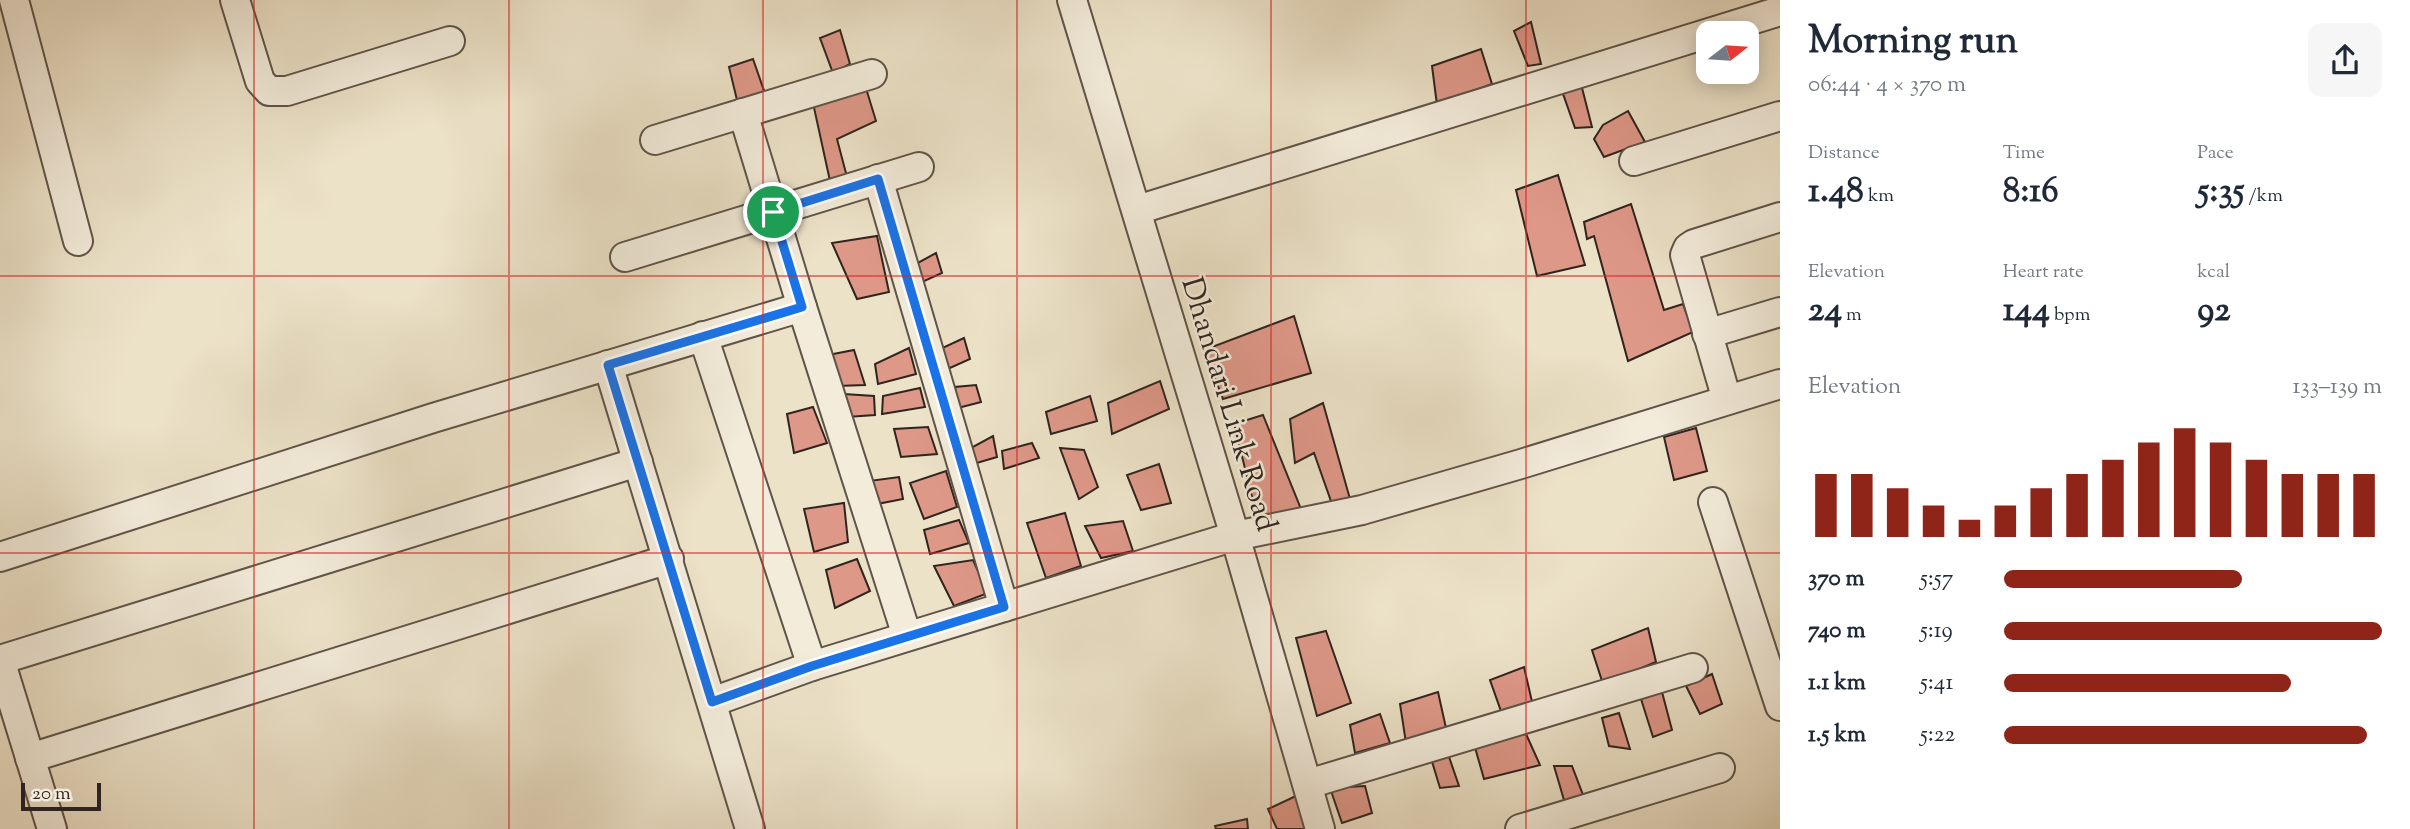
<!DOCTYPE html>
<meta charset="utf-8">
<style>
body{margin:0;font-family:"Sorts Mill Goudy",serif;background:#f6f6f7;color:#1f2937;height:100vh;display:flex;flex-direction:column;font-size:26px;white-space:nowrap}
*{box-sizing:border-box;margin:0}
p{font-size:23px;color:#747a83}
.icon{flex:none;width:38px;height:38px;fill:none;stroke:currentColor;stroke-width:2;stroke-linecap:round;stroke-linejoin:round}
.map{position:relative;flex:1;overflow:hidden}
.sheet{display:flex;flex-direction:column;background:#fff;width:630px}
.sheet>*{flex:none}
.needle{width:46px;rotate:73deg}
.buttons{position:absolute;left:1696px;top:21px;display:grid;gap:14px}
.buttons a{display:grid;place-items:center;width:63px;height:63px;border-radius:14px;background:#fff;box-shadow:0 4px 18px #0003;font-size:35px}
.scale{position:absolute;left:21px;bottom:18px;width:80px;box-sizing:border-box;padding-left:7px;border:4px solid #30241f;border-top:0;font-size:19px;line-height:24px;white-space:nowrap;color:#30241f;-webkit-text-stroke:5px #f3ecdb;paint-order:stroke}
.pin{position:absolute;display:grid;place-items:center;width:60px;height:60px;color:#fff;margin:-30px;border:4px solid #fff;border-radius:50%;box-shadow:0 2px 7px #0007}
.round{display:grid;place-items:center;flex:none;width:74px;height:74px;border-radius:14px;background:#f6f6f7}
.overview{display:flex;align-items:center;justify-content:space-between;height:119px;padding:0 28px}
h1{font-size:38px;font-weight:700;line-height:52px}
.figures{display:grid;grid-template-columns:repeat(3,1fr);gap:10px;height:119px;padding:7px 28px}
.figures div{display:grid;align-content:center}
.figures b{font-size:35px;font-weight:700}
.figures small{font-size:19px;font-weight:400}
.figures p{font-size:19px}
.chart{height:196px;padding:14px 28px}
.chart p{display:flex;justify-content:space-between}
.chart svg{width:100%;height:126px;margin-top:7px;stroke:#8f2418;stroke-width:6}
ul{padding:0 28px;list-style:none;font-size:23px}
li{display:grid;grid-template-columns:112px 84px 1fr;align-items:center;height:52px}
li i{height:18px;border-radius:9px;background:#8f2418}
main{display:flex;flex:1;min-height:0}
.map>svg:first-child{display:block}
.building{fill:#de9888;stroke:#30241f;stroke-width:2}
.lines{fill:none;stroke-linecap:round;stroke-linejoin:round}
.minor-casing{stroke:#5f5449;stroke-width:32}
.minor{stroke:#f3ecdb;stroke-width:28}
.route-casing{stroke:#fff;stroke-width:14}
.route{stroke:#1a73e8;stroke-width:9}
.grid{fill:none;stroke:#d62828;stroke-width:2;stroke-opacity:0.55}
.labels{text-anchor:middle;stroke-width:5;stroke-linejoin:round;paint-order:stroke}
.street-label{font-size:30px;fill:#30241f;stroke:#f3ecdb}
</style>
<main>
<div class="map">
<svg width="1780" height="829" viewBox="0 0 1780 829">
<rect width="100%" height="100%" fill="#ece2c8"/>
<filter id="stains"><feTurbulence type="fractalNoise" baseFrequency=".00286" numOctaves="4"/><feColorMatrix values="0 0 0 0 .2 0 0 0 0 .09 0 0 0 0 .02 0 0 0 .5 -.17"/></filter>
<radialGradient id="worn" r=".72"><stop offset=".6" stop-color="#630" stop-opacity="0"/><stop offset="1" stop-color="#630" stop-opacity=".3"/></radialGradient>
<g class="building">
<path d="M1531,22L1541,64L1528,66L1514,31Z"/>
<path d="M840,30L850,64L833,73L820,38Z"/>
<path d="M1481,49L1492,84L1437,105L1432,66Z"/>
<path d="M753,59L769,105L737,100L729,67Z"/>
<path d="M1580,80L1592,127L1575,128L1561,88Z"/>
<path d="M865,85L876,121L837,139L847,177L830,181L813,103Z"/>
<path d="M1628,111L1645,142L1604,157L1594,139L1603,125Z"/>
<path d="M1558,175L1585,265L1537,276L1516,190Z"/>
<path d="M1631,204L1664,310L1683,304L1693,332L1628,361L1594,236L1587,239L1584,222Z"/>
<path d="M877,236L889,292L857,299L832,243Z"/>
<path d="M936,253L942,273L920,283L914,265Z"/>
<path d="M1294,316L1311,373L1223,399L1204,350Z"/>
<path d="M964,338L970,359L941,372L938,350Z"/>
<path d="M909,348L916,374L878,384L875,364Z"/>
<path d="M854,350L865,385L837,386L828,355Z"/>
<path d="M1160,381L1169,409L1112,434L1108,403Z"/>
<path d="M976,385L981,402L958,408L955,387Z"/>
<path d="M920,388L925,407L882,414L883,396Z"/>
<path d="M844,394L874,396L875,415L847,417Z"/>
<path d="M1090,396L1097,421L1051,434L1046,412Z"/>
<path d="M1323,403L1350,499L1332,504L1314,453L1295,463L1290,419Z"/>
<path d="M813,407L827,443L794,453L787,414Z"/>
<path d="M1263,415L1301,509L1257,517L1234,424Z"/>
<path d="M928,427L937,454L901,457L894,429Z"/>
<path d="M1696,428L1707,471L1674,480L1664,437Z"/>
<path d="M993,436L997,457L970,465L969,449Z"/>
<path d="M1032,443L1039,458L1004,469L1002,451Z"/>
<path d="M1060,448L1084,450L1098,487L1079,499Z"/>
<path d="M1159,464L1171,503L1141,510L1127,475Z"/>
<path d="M946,471L957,507L924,519L910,483Z"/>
<path d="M899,477L903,499L877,504L869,481Z"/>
<path d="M844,503L848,542L814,552L804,509Z"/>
<path d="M1065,513L1081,566L1046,578L1027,523Z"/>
<path d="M959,520L969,543L930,554L924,530Z"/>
<path d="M1123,521L1133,551L1101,558L1085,526Z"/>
<path d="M857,559L870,591L835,608L826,570Z"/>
<path d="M973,560L988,593L954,606L934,566Z"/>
<path d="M1648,628L1656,662L1603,684L1592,650Z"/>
<path d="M1326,631L1351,703L1317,716L1296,638Z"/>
<path d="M1524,667L1533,706L1502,714L1490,680Z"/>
<path d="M1712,674L1722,704L1700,714L1686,686Z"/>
<path d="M1438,692L1446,728L1406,743L1400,704Z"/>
<path d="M1662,692L1672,730L1653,737L1641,699Z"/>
<path d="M1619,713L1630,749L1609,746L1602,718Z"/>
<path d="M1380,714L1390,743L1355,753L1350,725Z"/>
<path d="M1526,734L1540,765L1484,779L1474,744Z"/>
<path d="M1448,754L1459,786L1440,788L1430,755Z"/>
<path d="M1554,766H1572L1583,795L1566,807Z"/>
<path d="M1365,786L1372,813L1342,823L1330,788Z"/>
<path d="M1296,796L1306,829H1277L1268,809Z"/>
<path d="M1247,819L1248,829H1216L1215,826Z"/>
</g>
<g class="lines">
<g class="minor-casing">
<g id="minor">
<path d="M14,0L78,241"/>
<path d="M235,0L260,81L269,91H287L450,41"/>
<path d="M1072,0L1235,536L1320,829"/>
<path d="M743,113L802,307L907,636"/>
<path d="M655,140L872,74"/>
<path d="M1634,161L1780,116"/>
<path d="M878,179L1004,607"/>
<path d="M1137,210L1780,11"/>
<path d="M625,257L919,167"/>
<path d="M1707,334L1780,312"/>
<path d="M703,336L812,666"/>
<path d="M608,365L750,829"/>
<path d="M1727,400L1685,255L1688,248L1694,244L1780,217"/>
<path d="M1713,502L1780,706"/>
<path d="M0,557L433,418L802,307"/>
<path d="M0,660L638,462"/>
<path d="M0,660L52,829"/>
<path d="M712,702L812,666L1235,536L1362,510L1521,464L1780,384"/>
<path d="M30,758L669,559"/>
<path d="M1308,784L1693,668"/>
<path d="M1520,829L1720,768"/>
</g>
</g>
<use href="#minor" class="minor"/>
</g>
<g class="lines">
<g class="route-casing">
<path id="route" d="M878,179L1004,607L812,666L712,702L608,365L802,307L773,212Z"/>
</g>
<use href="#route" class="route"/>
</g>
<path class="grid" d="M254,0V829M509,0V829M763,0V829M1017,0V829M1271,0V829M1526,0V829M0,276H1780M0,553H1780"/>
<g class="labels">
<g class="street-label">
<text transform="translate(1230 404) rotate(73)" y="10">Dhandari Link Road</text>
</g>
</g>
<rect width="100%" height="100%" filter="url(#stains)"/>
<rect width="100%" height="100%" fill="url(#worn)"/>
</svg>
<div class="buttons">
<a><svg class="needle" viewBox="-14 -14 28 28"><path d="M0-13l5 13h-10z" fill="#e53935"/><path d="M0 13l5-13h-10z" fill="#747a83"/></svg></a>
</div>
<div class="scale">20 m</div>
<div class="pin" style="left:773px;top:212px;background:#1e9e55"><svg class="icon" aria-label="arrive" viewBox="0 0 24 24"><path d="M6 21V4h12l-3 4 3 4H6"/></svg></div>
</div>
<section class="sheet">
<div class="overview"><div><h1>Morning run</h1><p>06:44 · 4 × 370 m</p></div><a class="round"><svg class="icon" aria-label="share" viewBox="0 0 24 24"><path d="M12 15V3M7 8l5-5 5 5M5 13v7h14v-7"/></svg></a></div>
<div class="figures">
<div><p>Distance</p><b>1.48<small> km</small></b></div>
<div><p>Time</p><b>8:16</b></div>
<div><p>Pace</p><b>5:35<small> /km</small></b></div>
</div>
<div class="figures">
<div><p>Elevation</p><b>24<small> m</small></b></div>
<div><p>Heart rate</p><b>144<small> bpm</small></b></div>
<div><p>kcal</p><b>92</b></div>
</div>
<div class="chart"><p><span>Elevation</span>133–139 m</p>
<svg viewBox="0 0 160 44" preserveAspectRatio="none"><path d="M5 44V22M15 44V22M25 44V27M35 44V33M45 44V38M55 44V33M65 44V27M75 44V22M85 44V17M95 44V11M105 44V6M115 44V11M125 44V17M135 44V22M145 44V22M155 44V22"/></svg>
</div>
<ul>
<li><b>370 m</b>5:57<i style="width:63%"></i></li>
<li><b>740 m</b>5:19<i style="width:100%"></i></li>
<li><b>1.1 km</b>5:41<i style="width:76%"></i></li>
<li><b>1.5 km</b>5:22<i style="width:96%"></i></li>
</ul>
</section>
</main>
